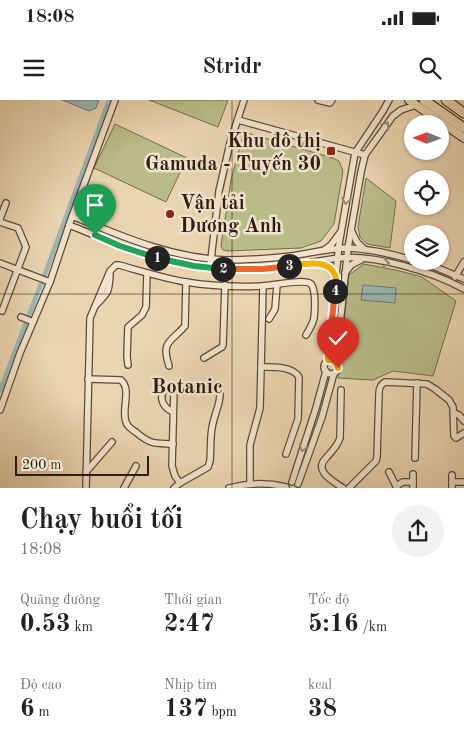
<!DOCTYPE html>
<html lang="vi">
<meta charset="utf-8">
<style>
body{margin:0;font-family:"Old Standard TT",serif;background:#f2f2f2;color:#222;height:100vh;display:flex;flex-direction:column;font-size:19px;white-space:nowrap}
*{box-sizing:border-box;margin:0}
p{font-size:16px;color:#767676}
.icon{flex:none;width:28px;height:28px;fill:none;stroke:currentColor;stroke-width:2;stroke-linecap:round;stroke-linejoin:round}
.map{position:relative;height:388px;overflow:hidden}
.drawer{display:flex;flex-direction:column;background:#fff;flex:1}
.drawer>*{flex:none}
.needle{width:32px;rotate:271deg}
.tools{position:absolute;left:404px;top:15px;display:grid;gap:10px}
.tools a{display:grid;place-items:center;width:45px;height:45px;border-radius:50%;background:#fff;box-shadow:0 1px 4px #0004;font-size:25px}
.scale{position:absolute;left:15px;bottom:12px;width:134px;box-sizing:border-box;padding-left:5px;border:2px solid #2e1d10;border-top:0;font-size:14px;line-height:18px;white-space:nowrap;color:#2e1d10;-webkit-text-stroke:4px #f1e3cc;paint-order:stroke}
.pin{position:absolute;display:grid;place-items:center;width:42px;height:42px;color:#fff;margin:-51px -21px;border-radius:50% 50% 50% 0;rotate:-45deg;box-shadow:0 0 5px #0007}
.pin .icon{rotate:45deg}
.km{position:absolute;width:25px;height:25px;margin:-12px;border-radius:50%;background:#222;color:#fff;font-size:14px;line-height:25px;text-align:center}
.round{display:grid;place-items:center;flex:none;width:52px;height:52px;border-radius:26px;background:#f2f2f2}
.overview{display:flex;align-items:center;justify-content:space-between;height:85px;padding:0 20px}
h1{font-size:28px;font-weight:700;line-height:38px}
.figures{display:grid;grid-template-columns:repeat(3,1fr);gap:8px;height:85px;padding:5px 20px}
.figures div{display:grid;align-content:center}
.figures b{font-size:25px;font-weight:700}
.figures small{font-size:14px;font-weight:400}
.figures p{font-size:14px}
.status{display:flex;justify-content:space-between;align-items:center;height:35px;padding:0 25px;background:#fff;direction:ltr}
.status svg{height:14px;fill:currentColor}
header{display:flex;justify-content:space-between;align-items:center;height:65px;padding:0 20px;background:#fff;font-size:22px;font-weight:700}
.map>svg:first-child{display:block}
.green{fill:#b9bc8a;stroke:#746c4d}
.water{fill:#9bb6b5;stroke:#6f7973}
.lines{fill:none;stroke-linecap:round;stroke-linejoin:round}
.canal{stroke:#9bb6b5;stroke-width:4.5}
.minor-casing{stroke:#5d4b38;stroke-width:8}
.major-casing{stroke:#2e1d10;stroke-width:10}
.highway-casing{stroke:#2e1d10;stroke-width:11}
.minor{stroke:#f1e3cc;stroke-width:5.5}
.major{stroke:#ead4b1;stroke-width:8}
.highway{stroke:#ead4b1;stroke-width:9}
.oneway{stroke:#998a77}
.split-1-casing{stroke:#fff;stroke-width:10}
.split-2-casing{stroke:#fff;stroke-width:10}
.split-3-casing{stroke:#fff;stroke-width:10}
.split-4-casing{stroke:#fff;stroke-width:10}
.split-5-casing{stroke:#fff;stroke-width:10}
.split-6-casing{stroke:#fff;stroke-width:10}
.split-1{stroke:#22a559;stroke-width:6}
.split-2{stroke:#22a559;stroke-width:6}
.split-3{stroke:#f0652b;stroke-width:6}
.split-4{stroke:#f5b400;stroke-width:6}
.split-5{stroke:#f0652b;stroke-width:6}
.split-6{stroke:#f5b400;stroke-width:6}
.grid{fill:none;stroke:#2e1d10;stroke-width:1;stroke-opacity:0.55}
.poi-dot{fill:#8f2418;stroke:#f1e3cc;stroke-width:2}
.labels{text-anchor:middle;stroke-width:5;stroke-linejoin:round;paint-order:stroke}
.poi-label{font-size:20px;font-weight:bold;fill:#2e1d10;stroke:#f1e3cc;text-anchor:end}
.neighbourhood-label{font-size:21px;font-weight:bold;fill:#2e1d10;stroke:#f1e3cc}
</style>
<div class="status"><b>18:08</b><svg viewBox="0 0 49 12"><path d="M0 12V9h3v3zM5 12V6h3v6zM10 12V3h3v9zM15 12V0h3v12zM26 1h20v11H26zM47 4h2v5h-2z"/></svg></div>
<header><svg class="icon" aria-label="menu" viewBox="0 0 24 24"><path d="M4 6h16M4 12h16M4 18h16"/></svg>Stridr<svg class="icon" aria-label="search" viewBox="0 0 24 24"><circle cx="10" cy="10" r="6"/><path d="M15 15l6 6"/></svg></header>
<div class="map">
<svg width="464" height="388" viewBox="0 0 464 388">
<rect width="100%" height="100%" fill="#ead4b1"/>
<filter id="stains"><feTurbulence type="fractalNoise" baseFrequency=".004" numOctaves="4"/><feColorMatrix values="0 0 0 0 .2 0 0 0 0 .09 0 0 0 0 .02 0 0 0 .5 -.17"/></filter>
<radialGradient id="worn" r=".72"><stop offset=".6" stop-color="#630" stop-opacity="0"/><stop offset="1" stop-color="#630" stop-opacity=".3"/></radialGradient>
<g class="green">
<path d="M149,0H228L218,27Z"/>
<path d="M115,24L187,58L166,102L94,68Z"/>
<path d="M247,33L333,58L339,61L343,71L334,124L321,141L301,148L228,151L223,150L221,146L231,80L243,35Z"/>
<path d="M366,78L396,101L390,148L367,144L360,137L358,127Z"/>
<path d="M364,164L400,171L422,177L456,201L433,276L393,271L373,280L338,278L349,175Z"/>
</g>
<g class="water">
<path d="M62,0H99L96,8L89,11Z"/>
<path d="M363,185L396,188L395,203L361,200Z"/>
</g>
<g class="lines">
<path class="canal" d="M0,291L23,230L46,171L109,0"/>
<g class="minor-casing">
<g id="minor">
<path d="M318,0L330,3L332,0"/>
<path d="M238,20L365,55"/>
<path d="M72,116C121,136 171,158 225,160C243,160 263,159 282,157C304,155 326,148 349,148C370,149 392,154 412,160"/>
<path d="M0,119L6,103"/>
<path d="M0,122L18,128L26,147L2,211"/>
<path d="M69,125C120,145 170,168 226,169C245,170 264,170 283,167C302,165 320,160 339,158C377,155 431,171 464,189"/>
<path d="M351,130L357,142L364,149"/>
<path d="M324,150L331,145L340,133"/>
<path d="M417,161L428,164L464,179"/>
<path d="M0,163L50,182"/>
<path d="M318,163C327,166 332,170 336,179"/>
<path d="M210,168L219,91L230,43L244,0"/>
<path d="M345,173L351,165L361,160"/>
<path d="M455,177L464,162"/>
<path d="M96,205C109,192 109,192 110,174"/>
<path d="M21,217L33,222"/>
<path d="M269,219L275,209L277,185"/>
<path d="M204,258L222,247L223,245L225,185"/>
<path d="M328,260L339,144L355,53L383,11L389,0"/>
<circle cx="331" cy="267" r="7"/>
<path d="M336,262L348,148L361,72L365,55L393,16L401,10L416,5"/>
<path d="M128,265L127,256L128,227L142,215L146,207L147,173"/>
<path d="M169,266C161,241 170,243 185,226L186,182"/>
<path d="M261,267C273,267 292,266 299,277L298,319L286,354"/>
<path d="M88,279L121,280C132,290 121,309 126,322C127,327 133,330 137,333C151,345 155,343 173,344"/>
<path d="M341,290L340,338C337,347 332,351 326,358C313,371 333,381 343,388"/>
<path d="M0,310L20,253L50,182L69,125L115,0"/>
<path d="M173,312C162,307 158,297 166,287H173L174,290L172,366L175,376L180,383"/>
<path d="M454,313L459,315L464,321"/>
<path d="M415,358L417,283"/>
<path d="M86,372L112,342"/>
<path d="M389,372L397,388"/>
<path d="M292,382L316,308L326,271"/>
<path d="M452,382H464"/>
<path d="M250,384V345L260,308L263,186"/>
<path d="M298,384L322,317L334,273"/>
<path d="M396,386L403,382H413"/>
<path d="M86,388L90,218L110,171L116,165H119C141,171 163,178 186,182C210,186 237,187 262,186C272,186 304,178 311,184C316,190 315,210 314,218C313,224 309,230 306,235"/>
<path d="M124,388L136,366"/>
<path d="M174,388L180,383L208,367L210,361C211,350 210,339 212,328C214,313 223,301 219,285"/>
<path d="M229,388C248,383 266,382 286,387"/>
<path d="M349,388L376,361L377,357L379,293C379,288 380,285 385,282L427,284L435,289L449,300L453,307L454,336L456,338L464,333"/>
<path d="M413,388V374"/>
<path d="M452,388V375"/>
</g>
</g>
<g class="major-casing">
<path id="major" d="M409,0L464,38"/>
</g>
<g class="highway-casing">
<g id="highway">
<path d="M424,0L464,28"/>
<path d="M446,0L464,13"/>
</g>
</g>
<use href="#minor" class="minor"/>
<use href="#major" class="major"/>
<use href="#highway" class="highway"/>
</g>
<defs><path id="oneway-chevron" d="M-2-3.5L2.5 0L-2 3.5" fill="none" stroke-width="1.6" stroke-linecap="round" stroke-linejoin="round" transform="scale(1.25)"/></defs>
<g class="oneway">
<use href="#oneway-chevron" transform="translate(386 25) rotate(-54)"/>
<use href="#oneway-chevron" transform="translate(346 101) rotate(99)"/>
<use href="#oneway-chevron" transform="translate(386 163) rotate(10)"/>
<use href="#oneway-chevron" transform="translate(303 348) rotate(108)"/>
</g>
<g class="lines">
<g class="split-1-casing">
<path id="split-1" d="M95,135L120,146L157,158"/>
</g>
<g class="split-2-casing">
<path id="split-2" d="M157,158L194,166L223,169"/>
</g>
<g class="split-3-casing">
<path id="split-3" d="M223,169H263L289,166"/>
</g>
<g class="split-4-casing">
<path id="split-4" d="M289,166C304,164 332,157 336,179C336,182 335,187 335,191"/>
</g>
<g class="split-5-casing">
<path id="split-5" d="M328,257L335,191"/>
</g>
<g class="split-6-casing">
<path id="split-6" d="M328,257V260H331L336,262L338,268"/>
</g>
<use href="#split-1" class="split-1"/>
<use href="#split-2" class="split-2"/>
<use href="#split-3" class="split-3"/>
<use href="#split-4" class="split-4"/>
<use href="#split-5" class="split-5"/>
<use href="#split-6" class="split-6"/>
</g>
<path class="grid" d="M232,0V388M0,194H464"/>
<g class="poi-dot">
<rect x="326" y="46" width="10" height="10" rx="2.5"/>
<circle cx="170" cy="114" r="5"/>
</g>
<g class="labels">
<g class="poi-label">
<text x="321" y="47">Khu đô thị<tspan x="321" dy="23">Gamuda - Tuyến 30</tspan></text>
<text x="180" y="109" text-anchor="start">Vận tải<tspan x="180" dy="23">Dương Anh</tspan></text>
</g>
<g class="neighbourhood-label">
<text x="187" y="293">Botanic</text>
</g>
</g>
<rect width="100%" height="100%" filter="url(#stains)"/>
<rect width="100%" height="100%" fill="url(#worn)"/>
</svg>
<div class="tools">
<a><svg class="needle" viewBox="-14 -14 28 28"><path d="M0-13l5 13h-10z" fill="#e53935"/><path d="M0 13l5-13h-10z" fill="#767676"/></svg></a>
<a><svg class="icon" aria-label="locate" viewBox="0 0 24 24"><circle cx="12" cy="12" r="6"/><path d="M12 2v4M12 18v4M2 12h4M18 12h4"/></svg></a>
<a><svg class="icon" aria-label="layers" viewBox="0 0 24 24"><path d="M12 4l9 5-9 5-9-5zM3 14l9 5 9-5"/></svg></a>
</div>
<div class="scale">200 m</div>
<div class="pin" style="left:95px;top:135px;background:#1e9e55"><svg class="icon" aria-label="arrive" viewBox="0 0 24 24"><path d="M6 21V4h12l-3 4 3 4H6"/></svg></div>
<div class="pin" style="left:338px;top:268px;background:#d93025"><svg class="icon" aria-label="check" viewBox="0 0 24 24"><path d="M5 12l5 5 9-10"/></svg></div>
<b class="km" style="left:157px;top:158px">1</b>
<b class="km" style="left:223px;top:169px">2</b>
<b class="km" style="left:289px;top:166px">3</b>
<b class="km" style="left:335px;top:191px">4</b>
</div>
<section class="drawer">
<div class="overview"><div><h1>Chạy buổi tối</h1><p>18:08</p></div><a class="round"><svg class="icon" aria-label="share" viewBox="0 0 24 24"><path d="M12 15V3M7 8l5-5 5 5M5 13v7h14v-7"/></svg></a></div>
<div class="figures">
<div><p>Quãng đường</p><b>0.53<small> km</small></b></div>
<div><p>Thời gian</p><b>2:47</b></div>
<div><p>Tốc độ</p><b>5:16<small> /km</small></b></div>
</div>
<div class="figures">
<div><p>Độ cao</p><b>6<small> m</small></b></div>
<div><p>Nhịp tim</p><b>137<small> bpm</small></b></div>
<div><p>kcal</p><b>38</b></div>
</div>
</section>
